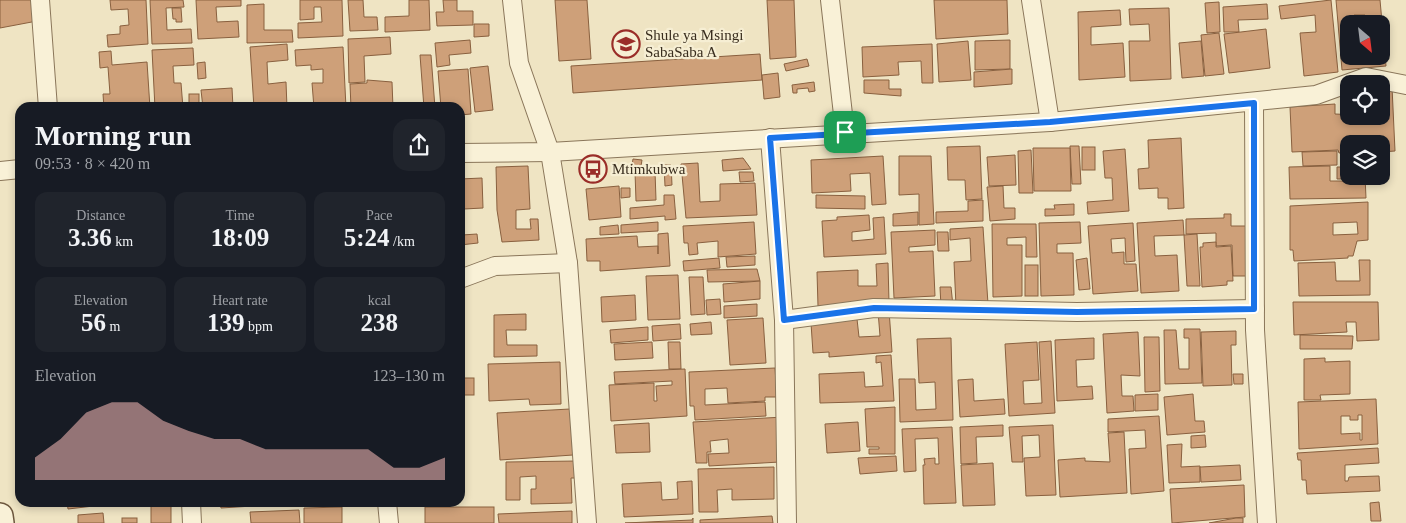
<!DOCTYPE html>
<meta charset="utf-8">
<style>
body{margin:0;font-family:Georgia,serif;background:#20242c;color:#f1f3f6;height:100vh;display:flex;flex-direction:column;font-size:19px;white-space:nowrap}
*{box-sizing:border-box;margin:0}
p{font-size:16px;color:#9ea1a6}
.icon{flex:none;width:28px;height:28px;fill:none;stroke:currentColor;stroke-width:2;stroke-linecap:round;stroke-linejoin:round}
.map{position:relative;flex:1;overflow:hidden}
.sheet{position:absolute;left:15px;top:102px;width:450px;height:405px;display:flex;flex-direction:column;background:#171b24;border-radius:15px;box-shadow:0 2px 8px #0003}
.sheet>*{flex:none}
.needle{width:32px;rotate:152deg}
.controls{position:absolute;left:1340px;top:15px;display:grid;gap:10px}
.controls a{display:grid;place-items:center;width:50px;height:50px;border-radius:10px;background:#171b24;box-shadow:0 2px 8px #0003;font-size:25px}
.pin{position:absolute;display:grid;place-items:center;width:42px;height:42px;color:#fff;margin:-21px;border-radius:10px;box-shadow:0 2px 8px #0006}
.round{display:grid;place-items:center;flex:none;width:52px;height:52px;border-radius:15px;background:#20242c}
.summary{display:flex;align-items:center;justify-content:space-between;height:85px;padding:0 20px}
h1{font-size:28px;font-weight:600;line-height:38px}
.metrics{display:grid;grid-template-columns:repeat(3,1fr);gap:8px;height:85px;padding:5px 20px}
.metrics div{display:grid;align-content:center;border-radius:12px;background:#20242c;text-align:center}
.metrics b{font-size:25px;font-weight:600}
.metrics small{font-size:14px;font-weight:400}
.metrics p{font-size:14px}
.chart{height:140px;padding:10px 20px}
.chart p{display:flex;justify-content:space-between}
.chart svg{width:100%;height:90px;margin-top:5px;fill:#ca9a99;opacity:.7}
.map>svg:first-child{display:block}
.building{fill:#cea079;stroke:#89603f;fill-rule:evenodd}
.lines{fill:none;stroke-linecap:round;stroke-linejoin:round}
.street-casing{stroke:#8a765a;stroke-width:20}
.secondary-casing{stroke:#6c563d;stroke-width:28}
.street{stroke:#f9f1d7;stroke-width:18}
.secondary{stroke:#f9f1d7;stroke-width:25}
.route-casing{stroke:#fff;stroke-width:10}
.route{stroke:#1a73e8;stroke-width:6}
.labels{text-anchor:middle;stroke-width:4.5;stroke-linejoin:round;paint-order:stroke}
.poi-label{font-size:15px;fill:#392d1e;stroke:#f6eed3;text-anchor:start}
</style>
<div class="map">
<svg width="1406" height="523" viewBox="0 0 1406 523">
<rect width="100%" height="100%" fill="#efe4c3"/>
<g class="building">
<path d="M0,0H34L37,21L0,28Z"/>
<path d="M110,0H146L148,44L108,47L107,35L120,34V26L129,25L128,9L111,10Z"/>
<path d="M150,0H183L184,7L166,8L167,30L191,29L192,43L152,44Z"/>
<path d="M196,0H241V6L216,7L217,22L238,21L239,37L198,39Z"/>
<path d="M300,0H342L343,36L298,38V23L322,22L321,7H314V19L300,20Z"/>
<path d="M348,0H363L364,17H377L378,30L350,31Z"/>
<path d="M409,0H429L430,30L385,32V17L409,16Z"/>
<path d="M443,0H457V11H473V25L437,26L436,12H444Z"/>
<path d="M555,0H587L591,59L559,61Z"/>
<path d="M767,0H794L796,57L770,59Z"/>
<path d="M934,0H1007L1008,34L936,39Z"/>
<path d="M1331,0L1338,72L1304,76L1300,33L1316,32L1315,15L1281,19L1279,6Z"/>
<path d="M1336,0H1380L1386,66L1342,70ZM1354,15H1365L1366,24H1381V56H1349V24H1355Z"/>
<path d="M1219,2L1220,32L1207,33L1205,3Z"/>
<path d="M264,4V30H292L293,42L247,43V5Z"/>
<path d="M1267,4L1268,19L1238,20L1239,32H1224L1223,7Z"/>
<path d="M172,8H181L182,22H176V19H173Z"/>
<path d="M1169,8L1171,79L1130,81L1129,41H1150L1149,24L1130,25L1129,9Z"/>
<path d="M1120,10L1121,25L1091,27V45L1123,43L1125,77L1079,80L1078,12Z"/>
<path d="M474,24H489V36L474,37Z"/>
<path d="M1266,29L1270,68L1229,73L1224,34Z"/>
<path d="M1219,33L1224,74L1205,76L1201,35Z"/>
<path d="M390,37L391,54L364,56L365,82L349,83L348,39Z"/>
<path d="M470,40L471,53L449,55L450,65L437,67L435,43Z"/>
<path d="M1010,40V69L975,70V41Z"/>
<path d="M968,41L971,80L939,82L937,44Z"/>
<path d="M1201,41L1204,76L1182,78L1179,43Z"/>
<path d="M287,44L288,60L267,62L268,84L286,82L287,108H254L250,47Z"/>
<path d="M932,44L933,83H922L921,61L898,62L899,75L863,77L862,47Z"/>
<path d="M343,47L346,108H314L312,83H323V69L311,70V65L296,66L295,50Z"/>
<path d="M193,48L194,65L173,66L174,83H181L183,108H155L152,50Z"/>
<path d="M111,51L112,65L147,62L150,108H104L103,94H110L108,67L100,68L99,52Z"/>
<path d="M760,54L762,80L573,93L571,66Z"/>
<path d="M420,55H431L435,108H424Z"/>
<path d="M807,59L809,66L786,71L784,64Z"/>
<path d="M205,62L206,78L198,79L197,63Z"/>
<path d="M488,66L493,110L475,112L470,68Z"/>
<path d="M468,69L471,114L460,115V108H441L438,71Z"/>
<path d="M1012,69V84L974,87V72Z"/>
<path d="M778,73L780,97L764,99L762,75Z"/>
<path d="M367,80L392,82L393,108H351L350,84L367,83Z"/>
<path d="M864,80H889V89H901V96L864,93Z"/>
<path d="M814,82L815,91L809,92L808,88L797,89V93H793L792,85Z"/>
<path d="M1392,87L1395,151L1381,152V144H1349V152L1339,153L1338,150L1292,152L1290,107L1335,104V114L1381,116V88Z"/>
<path d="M232,88L233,108H203L201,90Z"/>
<rect x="189" y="94" width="10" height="14"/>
<path d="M1181,138L1184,208L1168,209V198H1158V188L1139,189L1138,169L1149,168L1148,140Z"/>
<path d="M980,146L982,199L966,200L965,180H948L947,147Z"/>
<path d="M1070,146H1079L1081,184H1072Z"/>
<rect x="1082" y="147" width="13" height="23"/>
<path d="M1033,148H1070L1071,191H1034Z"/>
<path d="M1125,149L1129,211L1088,214L1087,202L1113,200L1112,178H1105L1103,151Z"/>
<path d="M1031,150L1033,193H1019L1018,151Z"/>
<path d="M1337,151V165L1303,166L1302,152Z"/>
<path d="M1015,155L1016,185L989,186L987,157Z"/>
<path d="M883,156L886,204L872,205L870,173L850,174L851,191L812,193L811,160Z"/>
<path d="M899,156H931L934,224L919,225V194L899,195Z"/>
<path d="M743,158L751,169L723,171L722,160Z"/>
<path d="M633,159L642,160L641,166L632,165Z"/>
<path d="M698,163L700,202L720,201V184L755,183L757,215L686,218L681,164Z"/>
<path d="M664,165H671L672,185L665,186Z"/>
<path d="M528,166L530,209L516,210V229H531L530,219H538L539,240L502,242L497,210L496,167Z"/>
<path d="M1330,166V181H1352V179H1337V167H1349V176H1365L1366,198L1290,199L1289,167Z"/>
<path d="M655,171L656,200L636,201L635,172Z"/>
<path d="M739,172H753L754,181L740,182Z"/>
<path d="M482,178L483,208L464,209L463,196L460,197V179Z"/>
<path d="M619,186L621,217L589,220L586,189Z"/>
<path d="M1003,186L1004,208H1015V219L990,221L987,187Z"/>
<path d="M621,188H630V197L621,198Z"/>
<path d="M664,195H674L676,219L665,220V216L630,219V208L664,205Z"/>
<path d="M816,195L865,196V209L816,208Z"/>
<path d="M983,200V221L936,223V212L968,211V201Z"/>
<path d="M1368,202V240L1357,241L1353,256H1348V258L1294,261L1293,250H1290V206ZM1357,222L1358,234L1333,235V223Z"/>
<path d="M1074,204V215L1045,216V209H1055L1054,205Z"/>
<path d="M918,212V225L893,226V214Z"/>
<path d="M460,213L462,235L477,234L478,243L460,245Z"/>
<path d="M1224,214H1231V226H1248L1250,276H1233L1232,245L1216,246V233L1186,234V219L1224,218Z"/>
<path d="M869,215L870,230L852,232V241L874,239L873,218L884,217L886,254L824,257L822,221L837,220V217Z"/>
<path d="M1183,220L1184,235L1154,236L1155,256L1177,255L1179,291L1141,293L1137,223Z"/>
<path d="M658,222V231L621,233V225Z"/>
<path d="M754,222L756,254L718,257V241L697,243L698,254L689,255L688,243H684L683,226Z"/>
<path d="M1080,222L1081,243L1057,244V253H1073L1074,295L1041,296L1039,223Z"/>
<path d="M1133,223L1135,261L1126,262L1125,238L1111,239L1112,253L1124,252V264H1136L1138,291L1093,294L1088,226Z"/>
<path d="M992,224H1036L1037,257H1026V237L1007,238V245H1022V296L993,297Z"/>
<path d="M618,225L619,234L600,235V227Z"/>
<path d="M983,227L988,304L956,306L954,262L971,261L970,238L950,240V229Z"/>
<path d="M935,230V245L909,247V252L933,251L935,296L894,298L891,232Z"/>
<path d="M937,232H948L949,251H938Z"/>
<path d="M668,233L670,266L600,271V261H587L586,239L637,236L638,247L658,246V254V234Z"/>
<path d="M1197,234L1200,286H1187L1184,235Z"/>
<path d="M1216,242V247L1231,246L1233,281H1227V285L1202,287L1200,247H1203V243Z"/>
<path d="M755,256V265L727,267L726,257Z"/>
<path d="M719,258L720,268L684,271L683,261Z"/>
<path d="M1087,258L1090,289L1079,290L1076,260Z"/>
<path d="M1359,260H1370V295L1299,296L1298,263L1335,262L1336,281H1360Z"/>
<path d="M888,263L889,303L818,306L817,272L858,270V286H877L876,264Z"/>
<rect x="1025" y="265" width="13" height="31"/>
<path d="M757,269L760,281L708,282L707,270Z"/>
<path d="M678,275L680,319L648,320L646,276Z"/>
<path d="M689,277H703L705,314L691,315Z"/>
<path d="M760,281V299L724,302L723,284Z"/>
<path d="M940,287H951L953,306L941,307Z"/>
<path d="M635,295L636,320L602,322L601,297Z"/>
<path d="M720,299L721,314L707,315L706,300Z"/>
<path d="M1293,302H1378L1379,340L1357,341L1356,322H1346L1347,332L1294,335Z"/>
<path d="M757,304V316L724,318V306Z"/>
<path d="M889,310L892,352L829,357V352L813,353L811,323L857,319L859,337L880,336L878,311Z"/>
<path d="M526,314V330H506L507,345H537V356L494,357V315Z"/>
<path d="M763,318L766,363L730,365L727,320Z"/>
<path d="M711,322L712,334L691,335L690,324Z"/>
<path d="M680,324L681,339L653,341L652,326Z"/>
<path d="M648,327V340L611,343L610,330Z"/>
<path d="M1184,329H1200L1202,383L1165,384L1164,330H1176L1179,369H1189V338H1184Z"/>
<path d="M1236,331V345H1231L1232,385L1203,386L1201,332Z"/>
<path d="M1138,332L1140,376L1121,375L1122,396H1133L1134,411L1107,413L1103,334Z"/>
<path d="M1300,335L1353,336L1352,349H1300Z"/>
<path d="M1144,337H1159L1160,391L1145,392Z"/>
<path d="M951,338L953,420L900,422L899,379H915L916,410L936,409L935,382L919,383L917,339Z"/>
<path d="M1094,338V359L1076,360L1077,387L1092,386L1093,399L1057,401L1055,340Z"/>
<path d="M1051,341L1055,413L1009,416L1005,344L1037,342L1039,380L1023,381L1024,404L1042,403L1039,342Z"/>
<path d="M652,342L653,358L615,360L614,344Z"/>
<path d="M668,342H680L681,369H669Z"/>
<path d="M891,355L894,401L820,403L819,374L864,372L865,387L883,386L881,362L876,363V356Z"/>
<path d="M1325,358V362L1350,361V394L1320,395L1321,400H1304V359Z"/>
<path d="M560,362L561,404L530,405L529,399L489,401L488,364Z"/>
<path d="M775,368L777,397H765V401L728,403L727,388L705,389V405L765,402L766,416L695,420L694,406H690L689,372Z"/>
<path d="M685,369L687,416L611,421L609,385L654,383V401H657L656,386L672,385V381L615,384L614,372Z"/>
<path d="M1233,374H1243V384H1234Z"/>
<rect x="460" y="378" width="14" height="17"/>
<path d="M973,379L974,401L1004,399L1005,414L960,417L958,380Z"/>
<path d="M1158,394V410L1135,411V395Z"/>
<path d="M1193,394L1195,421H1204L1205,432L1167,435L1164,397Z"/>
<path d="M1376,399L1378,444L1299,449L1298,402ZM1358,415H1362V440H1360V433L1341,434V416H1350V420H1358Z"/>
<path d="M895,407V454H869V449H879V447H867L865,409Z"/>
<path d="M570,409L573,455L500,460L497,413Z"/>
<path d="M1159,416L1164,491L1131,494L1129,449L1146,448L1145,430L1108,432V419Z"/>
<path d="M784,417L780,462L709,466L708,454L729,453L728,439L710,441L711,452H707V463H696L693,422Z"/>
<path d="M858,422L860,451L827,453L825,424Z"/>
<path d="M649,423L650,452L616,453L614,425Z"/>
<path d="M1003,425V436L976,437L977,463L961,464L960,427Z"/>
<path d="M1053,425L1056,495L1026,496L1024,458L1040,457L1039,435L1022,436L1023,462H1012L1009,427Z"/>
<path d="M952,427L956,503L924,504L923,465H925L924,459L935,458V464H939L938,438L915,439L916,471L904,472L902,429Z"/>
<path d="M1124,432L1127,493L1060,497L1058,460L1085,458V461L1110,462L1108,433Z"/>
<path d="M1205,435L1206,447L1191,448V436Z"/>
<path d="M1182,444L1181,467L1200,466V482L1169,483L1167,445Z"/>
<path d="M1378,448L1379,463L1345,465V481H1348L1349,477L1379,476L1380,491L1307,494L1306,480H1302L1301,460H1298L1297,453Z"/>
<path d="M896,456L897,471L860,474L858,458Z"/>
<path d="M577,461V478H571L572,503L531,504V489H536V476L520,477V500H506V462Z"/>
<path d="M993,463L995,505L963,506L961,465Z"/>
<path d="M1240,465L1241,480L1201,482L1200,467Z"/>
<path d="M774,467V499L732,500V489L717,490L718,512H699L698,469Z"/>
<path d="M692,481L693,514L624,517L622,484L661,482L662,500L678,499L677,482Z"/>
<path d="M1244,485L1245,517L1172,523L1170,489Z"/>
<path d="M67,502H102V505L68,509Z"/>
<rect x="151" y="502" width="20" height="21"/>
<path d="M220,502H300V503L221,508Z"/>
<path d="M1379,502L1381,521H1371L1370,503Z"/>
<path d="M342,507V523H304V508Z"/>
<rect x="425" y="507" width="69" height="16"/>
<path d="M299,510L300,523H251L250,512Z"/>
<path d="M572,511V523H499L498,514Z"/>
<path d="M103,513L104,523H78V515Z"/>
<path d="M772,516L773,523H700V520Z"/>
<rect x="122" y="518" width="15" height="5"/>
<path d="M693,518V523H625L692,520Z"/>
<path d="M1236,518H1243V523H1209Z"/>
</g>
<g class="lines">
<g class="street-casing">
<g id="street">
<path d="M40,0L48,108"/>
<path d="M512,0L519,63L550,152L568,263L587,523"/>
<path d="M830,0L845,132"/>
<path d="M1031,0L1050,122"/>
<path d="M1254,103L1255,330L1267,523"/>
<path d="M770,138L784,320L787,523"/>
<path d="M460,153L550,152L1050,122L1316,95L1366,77L1406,85"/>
<path d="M0,171L20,169"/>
<path d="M460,279L495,266L568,263"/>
<path d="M784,320L874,308L1077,312L1255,309"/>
<path d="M191,502L192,523"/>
<path d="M387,502L389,523"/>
</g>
</g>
<g class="secondary-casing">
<path id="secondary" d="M0,516L1,523"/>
</g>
<use href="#street" class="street"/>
<use href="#secondary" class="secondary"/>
</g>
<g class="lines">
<g class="route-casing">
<path id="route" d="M1254,103V309L1077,312L874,308L784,320L770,138L1050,122Z"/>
</g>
<use href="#route" class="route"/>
</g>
<defs>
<g id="school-ring" transform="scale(1.4375)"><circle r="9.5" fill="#f6eed3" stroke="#9a2d28" stroke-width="1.5"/><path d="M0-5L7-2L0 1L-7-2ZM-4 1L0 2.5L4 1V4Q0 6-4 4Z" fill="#9a2d28"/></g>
<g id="bus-ring" transform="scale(1.4375)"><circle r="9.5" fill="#f6eed3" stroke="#9a2d28" stroke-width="1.5"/><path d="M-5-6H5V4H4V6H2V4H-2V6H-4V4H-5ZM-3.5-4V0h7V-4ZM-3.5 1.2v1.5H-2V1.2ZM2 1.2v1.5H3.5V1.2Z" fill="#9a2d28"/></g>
</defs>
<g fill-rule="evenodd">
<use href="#school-ring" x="626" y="44"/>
<use href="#bus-ring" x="593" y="169"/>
</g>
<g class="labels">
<g class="poi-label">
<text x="645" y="40">Shule ya Msingi<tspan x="645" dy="17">SabaSaba A</tspan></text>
<text x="612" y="174">Mtimkubwa</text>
</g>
</g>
</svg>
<div class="controls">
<a><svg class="needle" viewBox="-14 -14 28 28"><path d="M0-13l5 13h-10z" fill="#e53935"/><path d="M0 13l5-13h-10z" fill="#9ea1a6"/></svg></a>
<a><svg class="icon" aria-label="locate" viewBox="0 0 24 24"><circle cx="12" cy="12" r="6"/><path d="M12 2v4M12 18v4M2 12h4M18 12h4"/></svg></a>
<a><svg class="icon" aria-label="layers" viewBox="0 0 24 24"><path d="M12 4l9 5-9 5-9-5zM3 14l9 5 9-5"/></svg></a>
</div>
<div class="pin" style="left:845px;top:132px;background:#1e9e55"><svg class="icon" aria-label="arrive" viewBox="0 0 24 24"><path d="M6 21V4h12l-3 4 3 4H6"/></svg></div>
<section class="sheet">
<div class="summary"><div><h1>Morning run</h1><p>09:53 · 8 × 420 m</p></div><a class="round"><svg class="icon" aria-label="share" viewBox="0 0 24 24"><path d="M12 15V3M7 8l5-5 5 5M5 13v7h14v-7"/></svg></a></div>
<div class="metrics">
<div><p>Distance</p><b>3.36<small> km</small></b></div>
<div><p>Time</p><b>18:09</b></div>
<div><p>Pace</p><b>5:24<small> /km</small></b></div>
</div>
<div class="metrics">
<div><p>Elevation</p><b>56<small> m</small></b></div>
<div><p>Heart rate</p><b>139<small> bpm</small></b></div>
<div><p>kcal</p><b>238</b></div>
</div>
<div class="chart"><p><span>Elevation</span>123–130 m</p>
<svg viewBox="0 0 160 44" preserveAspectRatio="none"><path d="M0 44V33L10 24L20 11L30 6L40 6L50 15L60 20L70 24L80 24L90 29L100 29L110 29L120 29L130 29L140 38L150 38L160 33V44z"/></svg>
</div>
</section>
</div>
